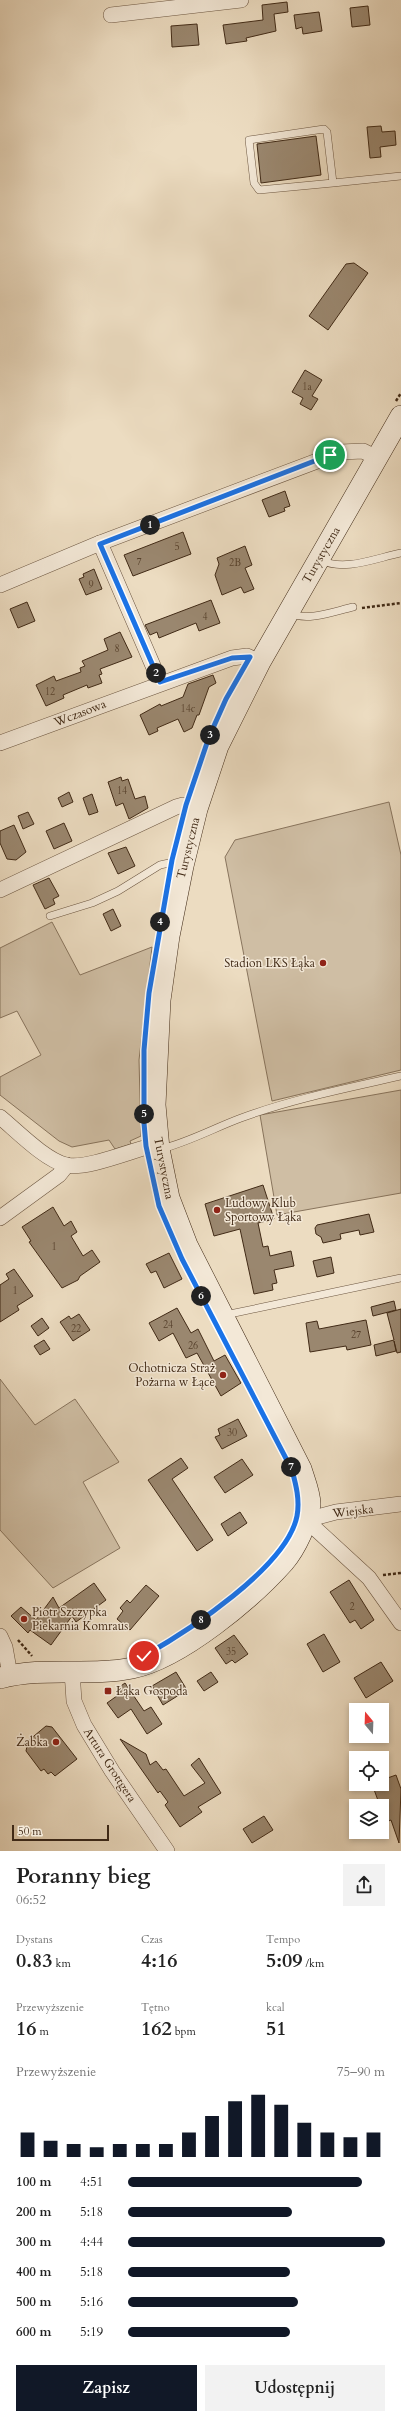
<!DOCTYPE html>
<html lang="pl">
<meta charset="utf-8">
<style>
body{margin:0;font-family:Cardo,serif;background:#f2f2f2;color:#222;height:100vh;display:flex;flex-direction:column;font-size:15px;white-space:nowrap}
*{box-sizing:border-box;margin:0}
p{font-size:13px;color:#767676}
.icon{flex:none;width:22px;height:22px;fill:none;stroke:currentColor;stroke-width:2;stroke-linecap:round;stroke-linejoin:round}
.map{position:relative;height:1851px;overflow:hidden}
.sheet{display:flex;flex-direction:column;background:#fff;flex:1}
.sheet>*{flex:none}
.needle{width:26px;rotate:341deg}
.fabs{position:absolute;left:349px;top:1703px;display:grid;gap:8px}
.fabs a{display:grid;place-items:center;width:40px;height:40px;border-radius:0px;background:#fff;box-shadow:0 2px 6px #0003;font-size:20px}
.scale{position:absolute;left:12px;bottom:10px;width:97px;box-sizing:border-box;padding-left:4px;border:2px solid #412a16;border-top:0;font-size:11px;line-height:14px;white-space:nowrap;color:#412a16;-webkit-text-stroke:3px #f3e8d7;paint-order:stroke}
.pin{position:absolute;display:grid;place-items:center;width:34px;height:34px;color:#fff;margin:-17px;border:2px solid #fff;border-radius:50%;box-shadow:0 1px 4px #0007}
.km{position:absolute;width:20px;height:20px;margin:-10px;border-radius:50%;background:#222;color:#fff;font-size:11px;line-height:20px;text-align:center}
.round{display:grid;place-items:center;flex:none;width:42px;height:42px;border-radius:0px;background:#f2f2f2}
.headline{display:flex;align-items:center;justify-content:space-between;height:68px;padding:0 16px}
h1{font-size:22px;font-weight:800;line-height:30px}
.stats{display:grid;grid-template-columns:repeat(3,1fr);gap:6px;height:68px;padding:4px 16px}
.stats div{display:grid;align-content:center}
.stats b{font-size:20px;font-weight:800}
.stats small{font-size:11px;font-weight:400}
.stats p{font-size:11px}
.chart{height:112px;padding:8px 16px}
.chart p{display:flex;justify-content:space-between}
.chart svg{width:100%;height:72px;margin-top:4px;stroke:#111827;stroke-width:6}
.cta{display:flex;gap:8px;margin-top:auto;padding:8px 16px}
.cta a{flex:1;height:46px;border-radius:0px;background:#111827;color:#fff;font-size:16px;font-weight:800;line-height:46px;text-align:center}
.cta a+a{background:#f2f2f2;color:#222}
ul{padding:0 16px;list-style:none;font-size:13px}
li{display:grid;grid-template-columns:64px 48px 1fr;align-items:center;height:30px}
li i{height:10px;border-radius:5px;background:#111827}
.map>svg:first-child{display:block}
.green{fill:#cfbea4;stroke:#88745d}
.building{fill:#9a876f;stroke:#412a16}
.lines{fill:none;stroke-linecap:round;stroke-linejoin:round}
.lane-casing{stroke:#6c5641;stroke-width:8}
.street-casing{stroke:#6c5641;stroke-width:16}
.secondary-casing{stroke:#412a16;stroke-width:22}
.path{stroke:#412a16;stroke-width:2.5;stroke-dasharray:3 2;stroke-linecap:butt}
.lane{stroke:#f3e8d7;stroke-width:7}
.street{stroke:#f3e8d7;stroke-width:15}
.secondary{stroke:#f3e8d7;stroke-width:21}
.route-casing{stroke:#fff;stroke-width:8}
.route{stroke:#1a73e8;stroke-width:5}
.poi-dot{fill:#8f2418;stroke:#f3e8d7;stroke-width:1.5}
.labels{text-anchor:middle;stroke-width:3;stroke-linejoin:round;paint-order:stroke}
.number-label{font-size:10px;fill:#57412c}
.street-label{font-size:12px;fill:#412a16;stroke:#f3e8d7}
.poi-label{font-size:12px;fill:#412a16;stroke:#f3e8d7;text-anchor:end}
</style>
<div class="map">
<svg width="401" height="1851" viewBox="0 0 401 1851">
<rect width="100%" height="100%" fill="#ecdcc1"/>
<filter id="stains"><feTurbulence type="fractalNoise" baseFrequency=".005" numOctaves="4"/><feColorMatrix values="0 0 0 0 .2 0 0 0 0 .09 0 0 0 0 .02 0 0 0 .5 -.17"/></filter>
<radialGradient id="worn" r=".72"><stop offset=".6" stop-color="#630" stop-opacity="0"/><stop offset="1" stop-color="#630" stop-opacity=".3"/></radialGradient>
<g class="green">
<path d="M389,802L401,855V1070L272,1101L225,857L235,840Z"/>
<path d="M52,922L80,975L152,947L139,1060L141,1136L130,1141L131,1144L115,1149L109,1140L72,1147L59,1141L0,1095V1077L41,1055L17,1011L0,1018V948Z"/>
<path d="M401,1090V1193L277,1215L260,1115Z"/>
<path d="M0,1379L35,1425L75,1399L119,1462L83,1482L120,1548L53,1588L0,1530Z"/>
</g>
<g class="building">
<path d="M287,2L288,12L274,14L276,31L246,38L247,41L226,44L223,25L263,20L262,5Z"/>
<path d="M368,6L370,25L352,27L350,8Z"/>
<path d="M319,12L322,31L303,34L302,27L296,29L294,15Z"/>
<path d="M197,24L199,45L172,47L171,26Z"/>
<path d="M381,126L382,132L395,131L396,145L380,147L381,157L370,158L367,127Z"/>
<path d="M316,136L321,175L261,183L257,144Z"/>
<path d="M354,263L368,273L328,330L309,316L346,264Z"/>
<path d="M305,370L322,380L312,396L318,399L311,410L300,404L303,398L292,392Z"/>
<path d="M285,491L290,506L284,508L285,511L269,517L262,500Z"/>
<path d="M183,532L191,554L133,576L124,555Z"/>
<path d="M245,546L252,565L245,568L254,589L244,593L241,587L222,595L215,575L219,564L217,558Z"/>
<path d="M94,569L102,589L86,595L79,579L84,577L83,574Z"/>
<path d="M211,600L220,623L199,631L196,623L159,638L157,632L150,635L145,625Z"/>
<path d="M27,602L35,621L18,628L10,609Z"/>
<path d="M120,632L132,657L100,669L102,674L99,675L102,683L88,688L87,685L63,695L64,698L46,706L36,685L54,676L56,681L81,672L80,668L85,666L82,661L108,650L104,639Z"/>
<path d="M213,675L216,683L209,687L199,715H197L192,728L184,732L178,719L157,728L158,731L149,735L140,715L160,704L161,706L183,697L188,684Z"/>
<path d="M121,777L122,781L128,779L135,799L145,796L148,808L129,819L123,803L116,806L108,782Z"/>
<path d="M69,792L73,802L62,807L58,798Z"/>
<path d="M92,794L98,812L89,815L83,798Z"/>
<path d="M28,812L34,824L23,829L18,816Z"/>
<path d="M64,823L72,841L54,849L46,831Z"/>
<path d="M14,825L26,852L16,860L7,859L0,843V831Z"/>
<path d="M126,847L135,866L118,874L108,853Z"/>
<path d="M49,878L59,896L53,899L55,904L45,909L33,885Z"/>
<path d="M113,909L121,926L111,931L103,914Z"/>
<path d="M263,1185L274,1219L258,1223L263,1247L268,1246L270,1256L291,1251L294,1266L274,1270L277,1283L272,1284L273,1290L254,1294L240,1229L214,1236L205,1204Z"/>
<path d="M53,1207L64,1226L71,1221L77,1232L71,1236L83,1256L92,1250L100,1262L80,1276L78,1280L62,1288L29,1242L31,1241L22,1227Z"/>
<path d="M369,1214L374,1232L360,1235L359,1230L340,1234L341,1239L323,1243L321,1237L316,1234L315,1228L317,1225Z"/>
<path d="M169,1253L182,1279L164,1288L156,1271L151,1273L146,1264Z"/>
<path d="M331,1257L334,1273L317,1277L313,1261Z"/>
<path d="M14,1269L33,1296L17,1306L19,1310L0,1322V1285L9,1279L6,1274Z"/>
<path d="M394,1301L396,1310L373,1316L371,1307Z"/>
<path d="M177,1308L191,1333L198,1329L214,1361L225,1355L241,1383L221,1396L197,1353L186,1358L173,1333L159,1341L149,1323Z"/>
<path d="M401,1309V1352L397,1353L394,1341L396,1351L376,1356L374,1345L394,1340L387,1313Z"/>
<path d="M79,1314L90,1330L73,1341L60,1322L69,1316L71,1319Z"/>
<path d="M42,1318L49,1328L38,1336L31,1326Z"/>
<path d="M366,1320L371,1345L347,1350L346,1346L310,1352L306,1323L317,1321L319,1329Z"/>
<path d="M44,1340L50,1349L40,1355L34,1346Z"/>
<path d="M238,1419L247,1436L222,1449L215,1437L220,1435L218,1429Z"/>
<path d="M181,1458L188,1468L172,1479L213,1540L197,1551L148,1480Z"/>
<path d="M242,1459L253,1475L225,1493L214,1477Z"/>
<path d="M240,1512L247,1523L228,1536L221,1524Z"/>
<path d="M349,1580L374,1620L361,1629L355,1620L350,1623L330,1592Z"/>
<path d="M94,1583L106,1600L76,1622L72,1616L51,1645L30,1630L28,1633L11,1616L21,1607L36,1620L53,1597L59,1608Z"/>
<path d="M146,1585L159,1596L130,1630L117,1619L123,1611L120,1608L127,1600L130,1603Z"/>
<path d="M324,1634L340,1662L323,1672L307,1644Z"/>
<path d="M234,1635L248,1654L235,1663L232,1660L226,1664L215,1648Z"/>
<path d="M381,1662L393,1681L366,1698L354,1678Z"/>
<path d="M176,1672L187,1690L163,1705L152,1686Z"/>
<path d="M211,1672L218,1682L204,1691L197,1681Z"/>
<path d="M125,1683L144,1711L151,1707L162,1724L147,1734L131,1709L118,1718L107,1703L121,1693L122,1694L118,1688Z"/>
<path d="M46,1726L52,1727L77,1759L55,1776L51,1772L48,1774L44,1769L41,1771L26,1751L28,1741Z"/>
<path d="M120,1739L146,1754L150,1765L156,1761L163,1770L166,1769L184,1796L205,1783L191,1765L199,1758L221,1793L198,1807L202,1812L180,1827L165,1805L168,1802L160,1791L158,1793Z"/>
<path d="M396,1775L401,1789L399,1843L391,1820L386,1822L382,1806H380L372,1784H382V1780Z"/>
<path d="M264,1816L273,1830L252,1843L243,1829Z"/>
</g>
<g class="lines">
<g class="lane-casing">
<g id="lane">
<path d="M333,183L259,190L254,183L249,140L324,129L327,132L333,183L401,176"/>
<path d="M321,560C344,572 376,558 401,553"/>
<path d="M290,613C307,622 335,611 353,607"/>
<path d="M50,916L92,903L118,891L160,865L169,863L181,865"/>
<path d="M161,1149C189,1142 214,1128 241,1118C292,1099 348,1088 401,1076"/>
<path d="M225,1315L401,1278"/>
</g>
</g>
<g class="street-casing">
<g id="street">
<path d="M111,15L241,0"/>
<path d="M100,543L160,682"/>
<path d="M0,585L100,543L341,452L363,451L377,458"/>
<path d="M0,743L232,658L247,656L260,662"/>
<path d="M0,890L176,807L183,805L197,809"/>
<path d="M0,1117C17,1131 45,1160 66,1165C87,1170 135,1149 158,1144"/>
<path d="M0,1218L59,1175L67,1165"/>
<path d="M401,1504L336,1512L306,1520L369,1578L401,1623"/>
<path d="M0,1636L5,1647L10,1675"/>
<path d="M72,1671L74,1701L84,1725L112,1771L167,1851"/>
</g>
</g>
<g class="secondary-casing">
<path id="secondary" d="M0,1678C44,1666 89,1677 132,1668C181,1658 252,1598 284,1562C296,1548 308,1522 310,1504C310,1493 304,1479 301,1469L187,1245L169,1198L159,1149L155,1105L160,1000L169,936L183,866L197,809L218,746L260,662L401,416"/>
</g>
<g class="path">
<path d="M396,401L401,393"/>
<path d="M362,608L401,603"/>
<path d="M383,1575L401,1573"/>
<path d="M18,1640L32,1656"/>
</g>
<use href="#lane" class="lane"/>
<use href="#street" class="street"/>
<use href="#secondary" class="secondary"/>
</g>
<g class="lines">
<g class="route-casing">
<path id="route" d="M144,1656C188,1631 287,1567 297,1516C300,1500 296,1485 292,1470L182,1259L159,1206L146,1146L144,1123V1050L149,993L172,860L186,805L209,737L226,699L250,657L232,658L160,682L100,544L330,455"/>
</g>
<use href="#route" class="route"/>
</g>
<g class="poi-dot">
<circle cx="323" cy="963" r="4"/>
<circle cx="217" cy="1210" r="4"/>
<circle cx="223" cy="1375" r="4"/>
<circle cx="24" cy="1619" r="4"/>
<rect x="104" y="1687" width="8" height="8" rx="2"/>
<circle cx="56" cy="1742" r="4"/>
</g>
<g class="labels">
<g class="number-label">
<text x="307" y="390">1a</text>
<text x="177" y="550">5</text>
<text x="139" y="565">7</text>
<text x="235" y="566">2B</text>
<text x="91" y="588">9</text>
<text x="205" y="620">4</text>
<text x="117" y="652">8</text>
<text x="50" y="695">12</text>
<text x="188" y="712">14c</text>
<text x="122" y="794">14</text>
<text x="54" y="1250">1</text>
<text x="15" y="1294">1</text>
<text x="168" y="1328">24</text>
<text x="76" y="1332">22</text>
<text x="356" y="1338">27</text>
<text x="193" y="1349">26</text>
<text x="232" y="1436">30</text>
<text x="352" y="1610">2</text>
<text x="231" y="1655">35</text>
</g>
<g class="street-label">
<text transform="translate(321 555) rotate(-60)" y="4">Turystyczna</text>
<text transform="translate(80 713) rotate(-21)" y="4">Wczasowa</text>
<text transform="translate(188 848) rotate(-76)" y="4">Turystyczna</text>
<text transform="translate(164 1168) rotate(79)" y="4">Turystyczna</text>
<text transform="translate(353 1511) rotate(-6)" y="4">Wiejska</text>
<text transform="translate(110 1765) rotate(57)" y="4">Artura Grottgera</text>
</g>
<g class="poi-label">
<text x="315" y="967">Stadion LKS Łąka</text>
<text x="225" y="1207" text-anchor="start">Ludowy Klub<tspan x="225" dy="14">Sportowy Łąka</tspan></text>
<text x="215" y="1372">Ochotnicza Straż<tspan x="215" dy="14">Pożarna w Łące</tspan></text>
<text x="32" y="1616" text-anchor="start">Piotr Szczypka<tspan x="32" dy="14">Piekarnia Komraus</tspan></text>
<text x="116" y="1695" text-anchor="start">Łąka Gospoda</text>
<text x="48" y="1746">Żabka</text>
</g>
</g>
<rect width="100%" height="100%" filter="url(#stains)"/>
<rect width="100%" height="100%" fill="url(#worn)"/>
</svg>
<div class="fabs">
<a><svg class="needle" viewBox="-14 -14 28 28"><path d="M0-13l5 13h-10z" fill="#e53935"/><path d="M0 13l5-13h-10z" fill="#767676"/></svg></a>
<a><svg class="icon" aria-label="locate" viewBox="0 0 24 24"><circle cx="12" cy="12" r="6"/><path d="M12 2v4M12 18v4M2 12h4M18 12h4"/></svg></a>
<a><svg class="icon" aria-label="layers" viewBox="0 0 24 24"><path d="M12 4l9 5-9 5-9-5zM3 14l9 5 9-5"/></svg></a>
</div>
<div class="scale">50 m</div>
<div class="pin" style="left:330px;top:455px;background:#1e9e55"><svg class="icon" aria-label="arrive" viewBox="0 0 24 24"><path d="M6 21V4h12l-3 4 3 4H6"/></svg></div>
<div class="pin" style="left:144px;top:1656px;background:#d93025"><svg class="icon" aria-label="check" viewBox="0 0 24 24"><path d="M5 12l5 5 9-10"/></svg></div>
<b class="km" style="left:150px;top:525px">1</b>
<b class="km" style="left:156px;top:673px">2</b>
<b class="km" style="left:210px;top:735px">3</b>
<b class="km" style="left:160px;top:922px">4</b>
<b class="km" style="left:144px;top:1114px">5</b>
<b class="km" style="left:201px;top:1296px">6</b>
<b class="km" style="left:291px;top:1467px">7</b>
<b class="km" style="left:201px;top:1620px">8</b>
</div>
<section class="sheet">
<div class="headline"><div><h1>Poranny bieg</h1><p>06:52</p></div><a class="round"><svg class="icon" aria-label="share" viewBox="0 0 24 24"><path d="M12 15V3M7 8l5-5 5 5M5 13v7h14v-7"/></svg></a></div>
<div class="stats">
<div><p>Dystans</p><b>0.83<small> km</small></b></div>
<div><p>Czas</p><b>4:16</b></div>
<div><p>Tempo</p><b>5:09<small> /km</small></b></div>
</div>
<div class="stats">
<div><p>Przewyższenie</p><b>16<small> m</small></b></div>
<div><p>Tętno</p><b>162<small> bpm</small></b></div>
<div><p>kcal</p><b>51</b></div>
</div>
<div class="chart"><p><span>Przewyższenie</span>75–90 m</p>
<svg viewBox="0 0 160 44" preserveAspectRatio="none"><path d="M5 44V29M15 44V34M25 44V36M35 44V38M45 44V36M55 44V36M65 44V36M75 44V29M85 44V19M95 44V10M105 44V6M115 44V12M125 44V23M135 44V29M145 44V32M155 44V29"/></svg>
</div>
<ul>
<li><b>100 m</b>4:51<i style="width:91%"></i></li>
<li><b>200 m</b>5:18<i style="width:64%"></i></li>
<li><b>300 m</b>4:44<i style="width:100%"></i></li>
<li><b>400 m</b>5:18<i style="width:63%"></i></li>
<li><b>500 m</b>5:16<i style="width:66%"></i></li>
<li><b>600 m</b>5:19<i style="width:63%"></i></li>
</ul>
<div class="cta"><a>Zapisz</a><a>Udostępnij</a></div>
</section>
